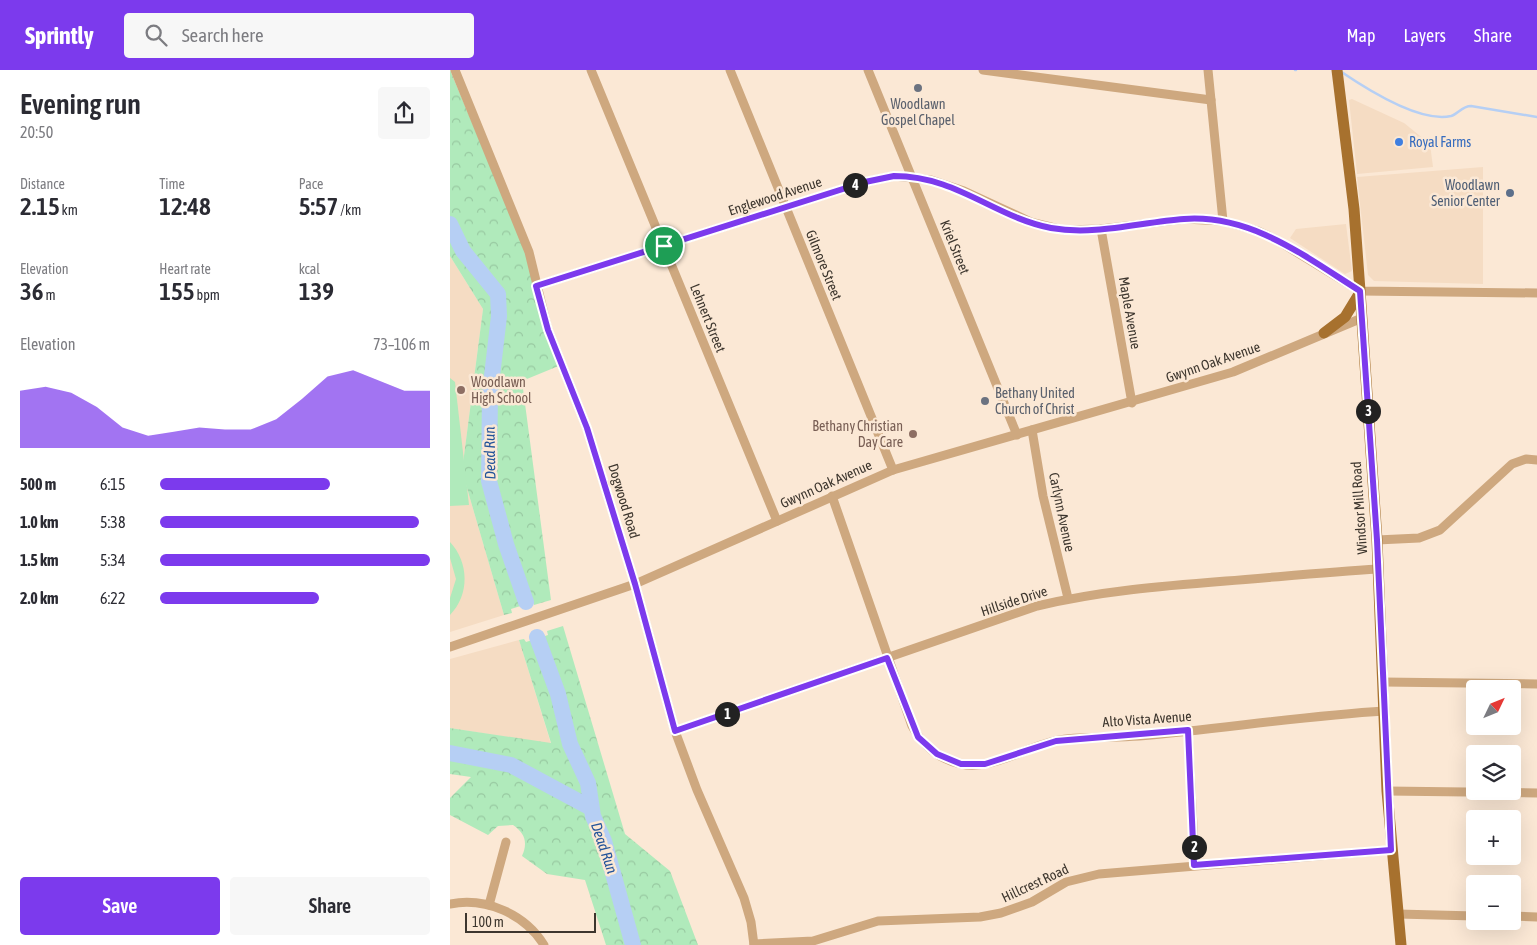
<!DOCTYPE html>
<meta charset="utf-8">
<style>
body{margin:0;font-family:"Asap Condensed",sans-serif;background:#f7f7f7;color:#2b2b33;height:100vh;display:flex;flex-direction:column;font-size:19px;white-space:nowrap}
*{box-sizing:border-box;margin:0}
p{font-size:16px;color:#7c7c81}
.icon{flex:none;width:28px;height:28px;fill:none;stroke:currentColor;stroke-width:2;stroke-linecap:round;stroke-linejoin:round}
.map{position:relative;flex:1;overflow:hidden}
.sheet{display:flex;flex-direction:column;background:#fff;width:450px}
.sheet>*{flex:none}
.needle{width:32px;rotate:47deg}
.buttons{position:absolute;left:1016px;top:610px;display:grid;gap:10px}
.buttons a{display:grid;place-items:center;width:55px;height:55px;border-radius:5px;background:#fff;box-shadow:0 5px 20px #0002;font-size:25px}
.scale{position:absolute;left:15px;bottom:12px;width:131px;box-sizing:border-box;padding-left:5px;border:2px solid #3d362e;border-top:0;font-size:14px;line-height:18px;white-space:nowrap;color:#3d362e;-webkit-text-stroke:4px #fbe8d5;paint-order:stroke}
.pin{position:absolute;display:grid;place-items:center;width:42px;height:42px;color:#fff;margin:-21px;border:2px solid #fff;border-radius:50%;box-shadow:0 1px 5px #0007}
.km{position:absolute;width:25px;height:25px;margin:-12px;border-radius:50%;background:#222;color:#fff;font-size:14px;line-height:25px;text-align:center}
.round{display:grid;place-items:center;flex:none;width:52px;height:52px;border-radius:5px;background:#f7f7f7}
.overview{display:flex;align-items:center;justify-content:space-between;height:85px;padding:0 20px}
h1{font-size:28px;font-weight:600;line-height:38px}
.metrics{display:grid;grid-template-columns:repeat(3,1fr);gap:8px;height:85px;padding:5px 20px}
.metrics div{display:grid;align-content:center}
.metrics b{font-size:25px;font-weight:600}
.metrics small{font-size:14px;font-weight:400}
.metrics p{font-size:14px}
.chart{height:140px;padding:10px 20px}
.chart p{display:flex;justify-content:space-between}
.chart svg{width:100%;height:90px;margin-top:5px;fill:#7c3aed;opacity:.7}
.cta{display:flex;gap:10px;margin-top:auto;padding:10px 20px}
.cta a{flex:1;height:58px;border-radius:5px;background:#7c3aed;color:#fff;font-size:20px;font-weight:600;line-height:58px;text-align:center}
.cta a+a{background:#f7f7f7;color:#2b2b33}
ul{padding:0 20px;list-style:none;font-size:16px}
li{display:grid;grid-template-columns:80px 60px 1fr;align-items:center;height:38px}
li i{height:12px;border-radius:6px;background:#7c3aed}
header{display:flex;align-items:center;gap:30px;box-sizing:border-box;height:70px;padding:0 25px;background:#7c3aed;color:#fff}
header strong{font-size:24px}
nav{display:flex;gap:28px;margin-inline-start:auto;font-size:18px}
.search{width:350px;height:45px;background:#f7f7f7;display:flex;align-items:center;gap:12px;box-sizing:border-box;padding:0 18px;border-radius:5px;color:#7c7c81;font-size:19px}
main{display:flex;flex:1;min-height:0}
.map>svg:first-child{display:block}
.built{fill:#f5dcc3}
.park{fill:url(#park-crowns)}
.pitch{fill:#b0eabb}
.lines{fill:none;stroke-linecap:round;stroke-linejoin:round}
.stream{stroke:#b6cff4;stroke-width:2.5}
.river{stroke:#b6cff4;stroke-width:16}
.minor{stroke:#cea87f;stroke-width:9}
.major{stroke:#a7712e;stroke-width:11}
.route-casing{stroke:#fff;stroke-width:10}
.route{stroke:#7c3aed;stroke-width:6}
.worship-dot{fill:#6b7280;stroke:#fbe8d5;stroke-width:2}
.shop-dot{fill:#3f7fe0;stroke:#fbe8d5;stroke-width:2}
.service-dot{fill:#5c6f8a;stroke:#fbe8d5;stroke-width:2}
.education-dot{fill:#8d6e63;stroke:#fbe8d5;stroke-width:2}
.labels{text-anchor:middle;stroke-width:5;stroke-linejoin:round;paint-order:stroke}
.worship-label{font-size:14px;fill:#5b616d;stroke:#fbe8d5}
.shop-label{font-size:14px;fill:#366cbe;stroke:#fbe8d5;text-anchor:start}
.service-label{font-size:14px;fill:#4e5e75;stroke:#fbe8d5;text-anchor:end}
.street-label{font-size:14px;fill:#3d362e;stroke:#fbe8d5}
.education-label{font-size:14px;fill:#785e54;stroke:#fbe8d5;text-anchor:start}
.water-label{font-size:15px;font-style:italic;fill:#24549a;stroke:#fbe8d5}
</style>
<header>
<strong>Sprintly</strong>
<div class="search"><svg class="icon" aria-label="search" viewBox="0 0 24 24"><circle cx="10" cy="10" r="6"/><path d="M15 15l6 6"/></svg>Search here</div>
<nav><a>Map</a><a>Layers</a><a>Share</a></nav>
</header>
<main>
<section class="sheet">
<div class="overview"><div><h1>Evening run</h1><p>20:50</p></div><a class="round"><svg class="icon" aria-label="share" viewBox="0 0 24 24"><path d="M12 15V3M7 8l5-5 5 5M5 13v7h14v-7"/></svg></a></div>
<div class="metrics">
<div><p>Distance</p><b>2.15<small> km</small></b></div>
<div><p>Time</p><b>12:48</b></div>
<div><p>Pace</p><b>5:57<small> /km</small></b></div>
</div>
<div class="metrics">
<div><p>Elevation</p><b>36<small> m</small></b></div>
<div><p>Heart rate</p><b>155<small> bpm</small></b></div>
<div><p>kcal</p><b>139</b></div>
</div>
<div class="chart"><p><span>Elevation</span>73–106 m</p>
<svg viewBox="0 0 160 44" preserveAspectRatio="none"><path d="M0 44V16L10 14L20 17L30 24L40 34L50 38L60 36L70 34L80 35L90 35L100 30L110 20L120 9L130 6L140 11L150 16L160 16V44z"/></svg>
</div>
<ul>
<li><b>500 m</b>6:15<i style="width:63%"></i></li>
<li><b>1.0 km</b>5:38<i style="width:96%"></i></li>
<li><b>1.5 km</b>5:34<i style="width:100%"></i></li>
<li><b>2.0 km</b>6:22<i style="width:59%"></i></li>
</ul>
<div class="cta"><a>Save</a><a>Share</a></div>
</section>
<div class="map">
<svg width="1087" height="875" viewBox="0 0 1087 875">
<defs>
<pattern id="park-crowns" width="20" height="18" patternUnits="userSpaceOnUse" patternTransform="scale(1.25)"><rect width="20" height="18" fill="#b0eabb"/><path d="M2 6a3 3 0 1 1 6 0M12 15a3 3 0 1 1 6 0" fill="none" stroke="#98c9a1"/></pattern>
</defs>
<rect width="100%" height="100%" fill="#fbe8d5"/>
<g class="built">
<path d="M902,29L954,53L980,74L983,97L907,104L899,30Z"/>
<path d="M1033,97V214L924,211L918,205L907,107Z"/>
<path d="M896,154L902,201L895,204L840,168L846,159Z"/>
<path d="M0,186L33,239L12,401L54,545L0,562Z"/>
<path d="M69,570L101,674L0,658V589Z"/>
</g>
<g class="park">
<path d="M0,0L79,189L111,295L72,311L101,530L84,535L83,532L61,539L62,543L54,545L12,401L33,239L0,186Z"/>
<path d="M113,556L175,764L220,801L248,875H156L135,810L97,804L72,786C78,773 75,763 63,755L48,756L38,765L0,745V728L21,707L0,704V658L101,673L69,570L74,569L76,572L98,565L97,561Z"/>
</g>
<g class="pitch">
<path d="M0,308L5,312L19,435L0,436Z"/>
<path d="M0,472C19,492 20,525 0,545V528L6,509L0,488Z"/>
</g>
<g class="lines">
<g class="stream">
<path d="M845,0H846"/>
<path d="M890,1C915,18 970,53 1001,46C1008,44 1012,36 1021,36L1087,47"/>
</g>
<g class="river">
<path d="M0,154L13,181L48,224L49,246L40,323L39,411L56,474L76,532"/>
<path d="M87,567L108,624L120,674L138,713L143,746L154,771L183,875"/>
<path d="M0,683L61,695L141,738"/>
</g>
<g class="minor">
<path d="M5,0L79,182L98,260L137,358L185,514L225,661L247,720L294,828L301,852L304,875"/>
<path d="M141,0L327,451"/>
<path d="M280,0L443,400"/>
<path d="M418,0L567,365"/>
<path d="M533,0L761,30"/>
<path d="M758,0L773,151"/>
<path d="M651,159L682,333"/>
<path d="M86,216L415,112L444,106L481,110L514,121L581,152L614,160L651,159L735,149L773,151L808,161L825,169L910,221L1087,223"/>
<path d="M582,360L593,426L618,528"/>
<path d="M382,426L462,656C472,675 490,690 511,694C542,701 579,675 610,670C636,666 662,668 689,666C771,659 852,646 934,641"/>
<path d="M927,470L969,468L990,460L1062,394L1076,389L1087,390"/>
<path d="M0,577L185,514L443,400L783,302L912,248"/>
<path d="M933,612L1087,614"/>
<path d="M738,660L745,795"/>
<path d="M225,661L587,536C650,521 712,516 776,511C827,507 877,502 928,499"/>
<path d="M937,721L1087,723"/>
<path d="M0,834C36,827 75,844 94,875"/>
<path d="M39,835L56,772"/>
<path d="M948,844L1025,846"/>
<path d="M1062,846L1087,847"/>
<path d="M304,874L363,871L428,851L530,847L551,843L582,832L616,812L649,804L941,780"/>
</g>
<g class="major">
<path d="M887,0L904,139L910,221L927,470L937,721L951,875"/>
<path d="M874,263L895,247L909,224"/>
</g>
</g>
<g class="lines">
<g class="route-casing">
<path id="route" d="M444,106C507,106 544,147 601,158C645,166 691,152 734,149C801,144 856,187 910,221L927,470L941,780L744,795L738,660L606,671L535,694H511L487,684L468,667L437,588L225,661L185,514L137,358L98,260L86,216L415,112Z"/>
</g>
<use href="#route" class="route"/>
</g>
<g class="worship-dot">
<circle cx="468" cy="18" r="5"/>
<circle cx="535" cy="331" r="5"/>
</g>
<circle class="shop-dot" cx="949" cy="72" r="5"/>
<circle class="service-dot" cx="1060" cy="123" r="5"/>
<g class="education-dot">
<circle cx="11" cy="320" r="5"/>
<circle cx="463" cy="364" r="5"/>
</g>
<g class="labels">
<g class="worship-label">
<text x="468" y="39">Woodlawn<tspan x="468" dy="16">Gospel Chapel</tspan></text>
<text x="545" y="328" text-anchor="start">Bethany United<tspan x="545" dy="16">Church of Christ</tspan></text>
</g>
<g class="shop-label">
<text x="959" y="77">Royal Farms</text>
</g>
<g class="service-label">
<text x="1050" y="120">Woodlawn<tspan x="1050" dy="16">Senior Center</tspan></text>
</g>
<g class="street-label">
<text transform="translate(325 126) rotate(-18)" y="5">Englewood Avenue</text>
<text transform="translate(505 177) rotate(68)" y="5">Kriel Street</text>
<text transform="translate(374 195) rotate(68)" y="5">Gilmore Street</text>
<text transform="translate(680 243) rotate(80)" y="5">Maple Avenue</text>
<text transform="translate(258 248) rotate(68)" y="5">Lehnert Street</text>
<text transform="translate(763 292) rotate(-19)" y="5">Gwynn Oak Avenue</text>
<text transform="translate(376 414) rotate(-24)" y="5">Gwynn Oak Avenue</text>
<text transform="translate(174 431) rotate(73)" y="5">Dogwood Road</text>
<text transform="translate(909 438) rotate(-94)" y="5">Windsor Mill Road</text>
<text transform="translate(612 442) rotate(78)" y="5">Carlynn Avenue</text>
<text transform="translate(564 531) rotate(-18)" y="5">Hillside Drive</text>
<text transform="translate(697 649) rotate(-4)" y="5">Alto Vista Avenue</text>
<text transform="translate(585 813) rotate(-25)" y="5">Hillcrest Road</text>
</g>
<g class="education-label">
<text x="21" y="317">Woodlawn<tspan x="21" dy="16">High School</tspan></text>
<text x="453" y="361" text-anchor="end">Bethany Christian<tspan x="453" dy="16">Day Care</tspan></text>
</g>
<g class="water-label">
<text transform="translate(40 383) rotate(-91)" y="5">Dead Run</text>
<text transform="translate(154 778) rotate(71)" y="5">Dead Run</text>
</g>
</g>
</svg>
<div class="buttons">
<a><svg class="needle" viewBox="-14 -14 28 28"><path d="M0-13l5 13h-10z" fill="#e53935"/><path d="M0 13l5-13h-10z" fill="#7c7c81"/></svg></a>
<a><svg class="icon" aria-label="layers" viewBox="0 0 24 24"><path d="M12 4l9 5-9 5-9-5zM3 14l9 5 9-5"/></svg></a>
<a>+</a>
<a>−</a>
</div>
<div class="scale">100 m</div>
<div class="pin" style="left:214px;top:176px;background:#1e9e55"><svg class="icon" aria-label="arrive" viewBox="0 0 24 24"><path d="M6 21V4h12l-3 4 3 4H6"/></svg></div>
<b class="km" style="left:277px;top:644px">1</b>
<b class="km" style="left:744px;top:777px">2</b>
<b class="km" style="left:918px;top:341px">3</b>
<b class="km" style="left:405px;top:115px">4</b>
</div>
</main>
